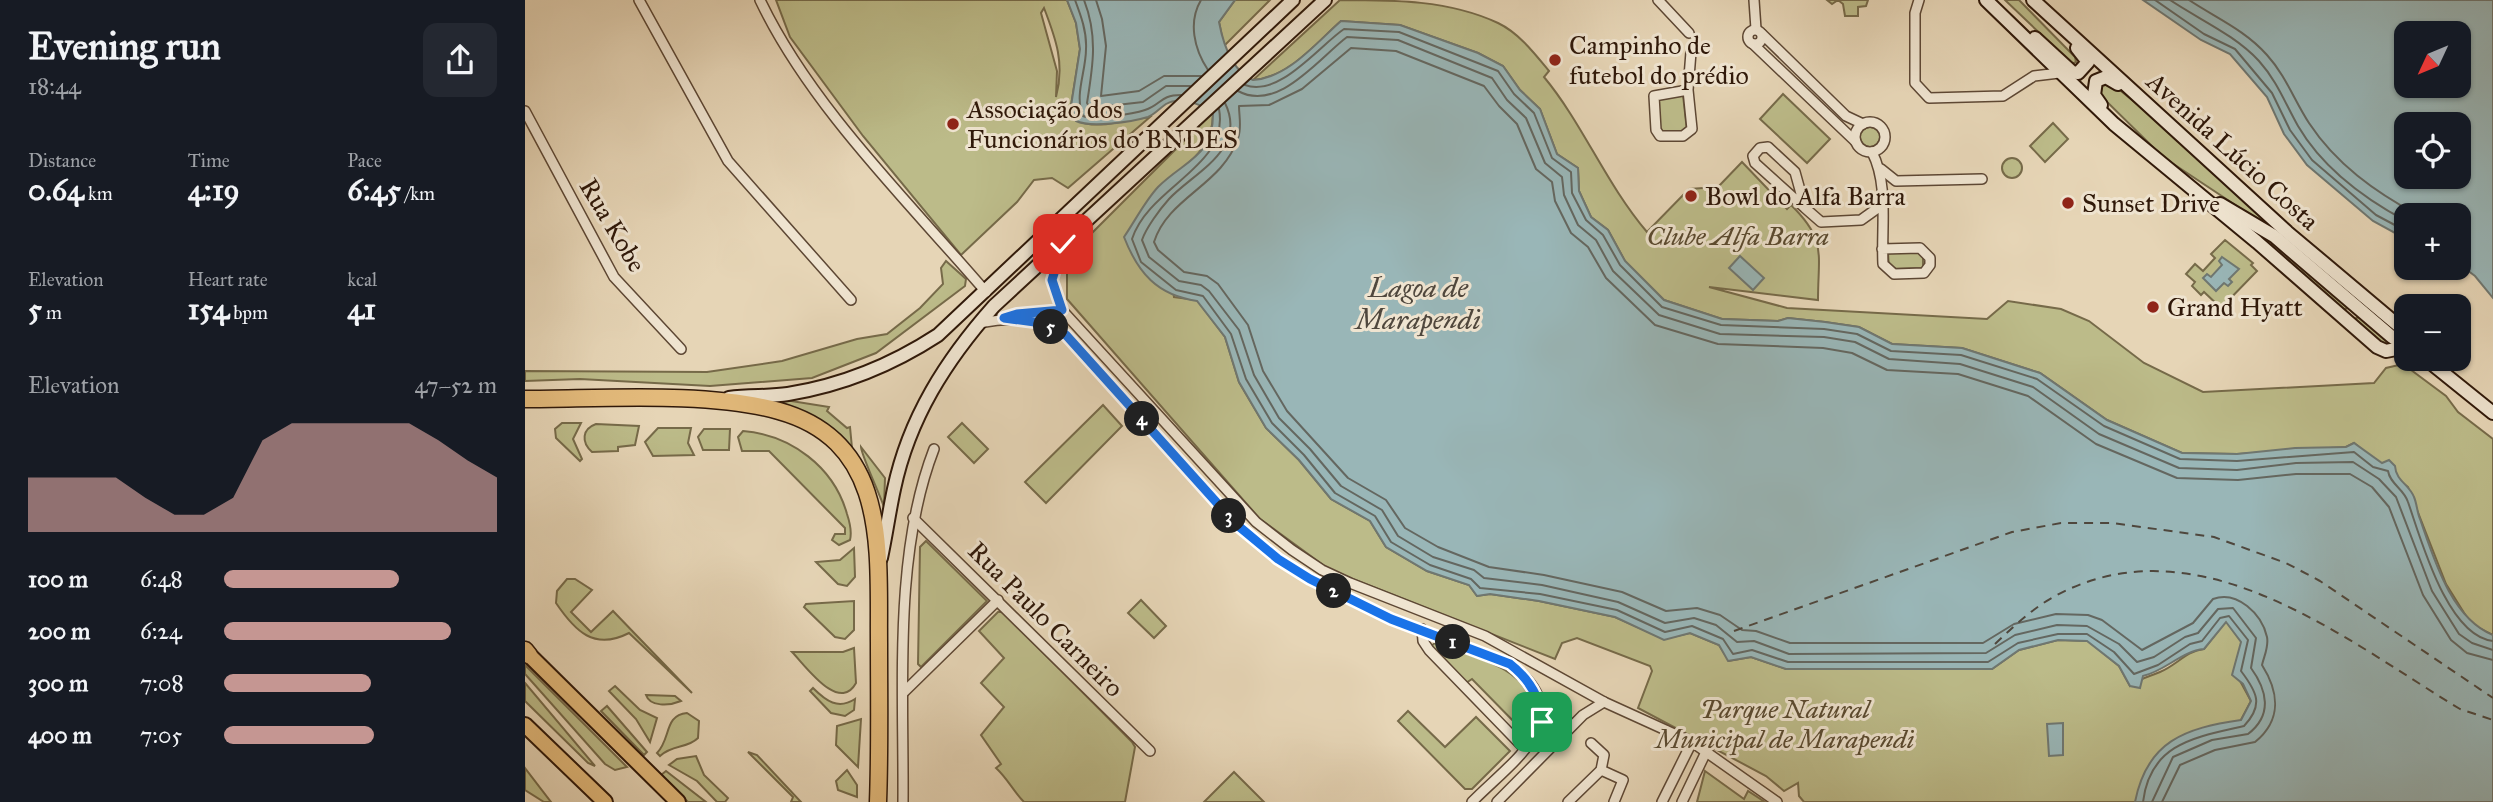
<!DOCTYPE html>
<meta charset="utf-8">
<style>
body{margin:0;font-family:"IM FELL Great Primer",serif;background:#242831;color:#f1f3f6;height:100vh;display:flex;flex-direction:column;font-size:26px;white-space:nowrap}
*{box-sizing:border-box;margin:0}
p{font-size:23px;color:#9ea1a6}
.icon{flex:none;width:38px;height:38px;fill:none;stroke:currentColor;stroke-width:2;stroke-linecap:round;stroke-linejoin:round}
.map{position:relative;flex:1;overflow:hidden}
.sheet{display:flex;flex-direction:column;background:#171b24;width:525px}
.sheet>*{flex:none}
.needle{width:46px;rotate:226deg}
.controls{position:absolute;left:1869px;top:21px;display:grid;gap:14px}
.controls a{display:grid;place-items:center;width:77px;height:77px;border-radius:14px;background:#171b24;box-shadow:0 2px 5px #0004;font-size:35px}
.pin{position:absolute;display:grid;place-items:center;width:60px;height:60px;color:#fff;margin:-30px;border-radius:14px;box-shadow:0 4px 10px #0006}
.km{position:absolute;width:35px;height:35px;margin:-18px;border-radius:50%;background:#222;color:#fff;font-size:19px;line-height:35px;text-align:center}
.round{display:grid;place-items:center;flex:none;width:74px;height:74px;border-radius:14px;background:#242831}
.summary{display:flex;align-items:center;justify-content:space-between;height:119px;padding:0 28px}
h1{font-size:38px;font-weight:700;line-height:52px}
.metrics{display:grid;grid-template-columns:repeat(3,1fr);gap:10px;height:119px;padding:7px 28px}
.metrics div{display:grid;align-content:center}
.metrics b{font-size:30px;font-weight:700}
.metrics small{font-size:19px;font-weight:400}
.metrics p{font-size:19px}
.chart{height:196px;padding:14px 28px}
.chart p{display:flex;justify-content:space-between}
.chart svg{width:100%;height:126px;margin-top:7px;fill:#c59692;opacity:.7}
ul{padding:0 28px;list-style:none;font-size:23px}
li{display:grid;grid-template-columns:112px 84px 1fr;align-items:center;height:52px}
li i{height:18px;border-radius:9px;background:#c59692}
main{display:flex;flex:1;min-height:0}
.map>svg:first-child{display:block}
.green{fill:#bcbb89;stroke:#766a49;stroke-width:2;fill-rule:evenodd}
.water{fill:#99b6b7;stroke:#6f7771;stroke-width:2;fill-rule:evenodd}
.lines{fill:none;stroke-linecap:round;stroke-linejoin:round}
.shore{stroke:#646760;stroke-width:2}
.ferry{stroke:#4f473d;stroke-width:2;stroke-dasharray:9 7;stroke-linecap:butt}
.minor-casing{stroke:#5d4734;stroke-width:12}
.secondary-casing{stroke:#2f1809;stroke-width:16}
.trunk-casing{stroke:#2f1809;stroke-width:18}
.motorway-casing{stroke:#2f1809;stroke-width:19}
.minor{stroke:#efe4d0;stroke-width:9}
.secondary{stroke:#efe4d0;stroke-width:12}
.trunk{stroke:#e3ba7b;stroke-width:14}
.motorway{stroke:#e3ba7b;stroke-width:16}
.route-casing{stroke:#fff;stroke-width:14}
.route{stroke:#1a73e8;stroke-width:9}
.poi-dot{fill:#8f2418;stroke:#efe4d0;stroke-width:2.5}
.labels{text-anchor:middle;stroke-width:6;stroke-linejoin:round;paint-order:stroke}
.poi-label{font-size:26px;fill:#2f1809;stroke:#efe4d0;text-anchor:start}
.street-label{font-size:26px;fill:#2f1809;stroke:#efe4d0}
.park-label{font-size:26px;font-style:italic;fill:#59492f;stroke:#efe4d0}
.water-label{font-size:28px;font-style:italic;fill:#4f473d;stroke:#efe4d0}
</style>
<main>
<section class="sheet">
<div class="summary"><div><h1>Evening run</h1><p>18:44</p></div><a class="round"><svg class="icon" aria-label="share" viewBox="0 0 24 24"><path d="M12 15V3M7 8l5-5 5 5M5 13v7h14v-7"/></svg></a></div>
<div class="metrics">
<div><p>Distance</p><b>0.64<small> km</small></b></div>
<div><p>Time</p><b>4:19</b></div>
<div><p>Pace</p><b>6:45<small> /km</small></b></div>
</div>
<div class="metrics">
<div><p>Elevation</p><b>5<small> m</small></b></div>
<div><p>Heart rate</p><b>154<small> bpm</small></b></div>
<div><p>kcal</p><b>41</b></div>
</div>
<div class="chart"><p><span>Elevation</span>47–52 m</p>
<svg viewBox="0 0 160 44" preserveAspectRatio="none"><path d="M0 44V25L10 25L20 25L30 25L40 32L50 38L60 38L70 32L80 12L90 6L100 6L110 6L120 6L130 6L140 12L150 19L160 25V44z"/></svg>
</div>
<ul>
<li><b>100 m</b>6:48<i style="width:64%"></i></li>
<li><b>200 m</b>6:24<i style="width:83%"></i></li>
<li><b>300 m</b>7:08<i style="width:54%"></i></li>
<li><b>400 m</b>7:05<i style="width:55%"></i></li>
</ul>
</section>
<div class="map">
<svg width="1968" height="802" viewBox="0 0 1968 802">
<rect width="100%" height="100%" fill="#e6d5b6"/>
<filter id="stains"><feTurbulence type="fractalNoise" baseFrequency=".00286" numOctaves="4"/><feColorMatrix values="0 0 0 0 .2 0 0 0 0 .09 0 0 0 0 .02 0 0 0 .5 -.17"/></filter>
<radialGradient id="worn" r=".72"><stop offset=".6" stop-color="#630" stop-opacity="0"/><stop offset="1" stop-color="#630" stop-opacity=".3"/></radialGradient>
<g class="green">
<path d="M251,0H542L551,23L555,49L546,106L551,120C572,131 602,119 625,117L543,188L527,178L509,180L492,202L436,255L338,136L265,37ZM519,8C531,39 540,64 531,97L532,71L516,13Z"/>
<path d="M710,0H745L699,46L694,22Z"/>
<path d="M815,0C869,0 924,0 973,23C994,33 1010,54 1024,71L1019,77C1058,124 1081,184 1122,232L1164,189L1193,187L1217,162L1262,209L1266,205C1302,240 1293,254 1293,300L1184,287L1262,308L1462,319L1483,301L1536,309L1564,321L1619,363L1678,392L1849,383L1861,368L1878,364L1921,396L1933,412L1968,439V635L1946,624L1921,584L1883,487L1829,443L1821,447L1712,454L1657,453L1582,420L1515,373L1437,348L1367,344L1334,327L1300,322L1263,318L1253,321L1197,319L1139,300L1100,261L1083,230L1066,217L1054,191L1053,168L1032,154L1015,109L995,90L978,66L953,53L875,25L816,21C791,43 763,78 728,80Z"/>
<path d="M1302,0H1343L1341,6L1333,7V16H1320L1318,4L1313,0L1307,4Z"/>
<path d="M1480,0H1494L1550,57L1551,62L1547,64Z"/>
<path d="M1578,83L1587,84L1631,119L1750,228L1748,230L1638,157L1574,94Z"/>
<path d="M1258,94L1305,139L1282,163L1235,119Z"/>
<path d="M1158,95L1162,131L1134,133L1131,97Z"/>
<path d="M688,112C689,150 660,166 633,188L649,297L672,300L700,337L714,382L741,428L774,460L806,499L845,521L861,547L902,571L944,585L952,596L965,594L1014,601L1090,617L1139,639L1165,633L1194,645L1204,661L1226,657L1261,669H1467L1494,650L1533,640L1563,641L1594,666L1605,686C1615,678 1624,677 1635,672C1652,665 1661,651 1679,649L1701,621L1717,642L1709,670L1726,701L1716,720L1610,802H1279L1274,796L1273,783L1259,791L1241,776L1113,708L1127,671L1125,666L1052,638L1037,643L1030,659L805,570L735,519L542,299V268L560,240Z"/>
<path d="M1528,123L1543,139L1520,162L1505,146Z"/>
<circle cx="1345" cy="137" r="10"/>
<circle cx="1487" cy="168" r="10"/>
<path d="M1700,240L1728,263L1726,265L1732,271L1696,308L1679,292L1676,295L1667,286L1670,282L1661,274L1670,264L1678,271L1690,258L1686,254Z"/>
<path d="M1749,241L1825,307L1818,310L1745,247Z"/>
<path d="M1398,252V268L1364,269L1363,253Z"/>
<path d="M421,261L441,279L440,286L351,353L287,378L185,386L55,379L0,381V371L182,372L257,361L332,339L362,334L395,308L418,284L416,268Z"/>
<path d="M1836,316L1867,344L1860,347L1827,320Z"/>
<path d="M260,400L304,407L302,411L322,428L325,427L327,448L300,424L254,401Z"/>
<path d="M578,405L597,426L521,503L500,482Z"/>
<path d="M37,423H56L48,439L57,459L55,461L31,438L30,429Z"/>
<path d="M437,423L463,449L449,463L423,437Z"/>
<path d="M71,424L114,426L110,445L93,447V451L67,452C56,442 57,429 71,424Z"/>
<path d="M133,428H166L163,443L169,455L128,456L120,442Z"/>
<path d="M179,429H205L204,450H178L173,437Z"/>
<path d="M218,431C266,435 309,467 322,514C325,523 327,532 325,540L314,545L307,540L310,534H320V528L244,451H217L213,437Z"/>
<path d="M336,447L360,478L359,507C355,495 336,454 336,447Z"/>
<path d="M401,541L462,601L396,667L393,664L395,547Z"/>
<path d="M329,548L330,577L322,586L313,584L291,562L315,560Z"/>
<path d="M42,579H50L67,590L46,612L66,632L88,611L167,693L104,633C69,651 50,631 31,603L32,591Z"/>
<path d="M616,600L641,626L629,638L603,613Z"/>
<path d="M329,601V630L320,639L310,637L279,607L281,604Z"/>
<path d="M473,612H478L607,742L610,747L600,802H499C488,791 483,779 471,768L476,764L456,735L479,707L456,683L479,658L454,631Z"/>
<path d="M910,643C941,655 1004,666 1006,707C1006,718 1007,725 1001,734L947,679L941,683L905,647Z"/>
<path d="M329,648L331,683C314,714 280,665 267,652H318Z"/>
<path d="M0,665L102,767L90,770L80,764L0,674Z"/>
<path d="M0,683L70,766L63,763L0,701Z"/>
<path d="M90,686L115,710L132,718L125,742L111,719L84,691Z"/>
<path d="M288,688C301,701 313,710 330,699L329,710L320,716L306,713L285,691Z"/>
<path d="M121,695L150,696L156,701C144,706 125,707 121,695Z"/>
<path d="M82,706L122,752L119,755L76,711Z"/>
<path d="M883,711L920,747L951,717L985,751L947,789H940L873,721Z"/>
<path d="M162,713L174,721L173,738C162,749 148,744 135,756L132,753C146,739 139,715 162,713Z"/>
<path d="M336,719L333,767L311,745L312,726Z"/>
<path d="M223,752L232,755L276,802H266L268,797Z"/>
<path d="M171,756L179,775L203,798L200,802H192L172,781L144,765L152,759Z"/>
<path d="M0,768L26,802H19L0,790Z"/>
<path d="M322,770L332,785V797L313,790L311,781Z"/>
<path d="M141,771L181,802H163L136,775Z"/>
<path d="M1180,771L1219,799L1223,791L1240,802H1172Z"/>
<path d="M709,772L739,802H679Z"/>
</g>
<g class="water">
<path d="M542,0H710L694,22C698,43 707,71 728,80C763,78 791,43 816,21L875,25L953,53L978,66L995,90L1015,109L1032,154L1053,168L1054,191L1066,217L1083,230L1100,261L1139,300L1197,319L1253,321L1263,318L1300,322L1334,327L1367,344L1437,348L1515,373L1582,420L1657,453L1712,454L1770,448L1821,447L1829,443L1857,463L1864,460L1870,466C1871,481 1884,484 1889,497C1892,504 1892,512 1895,519C1909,559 1926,618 1968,635V802H1610C1622,741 1660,728 1716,720L1726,701L1718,684L1707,675L1716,642L1701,622L1679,649C1657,651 1640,671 1618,676L1615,688L1605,686L1594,666L1562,641L1533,640L1494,650L1467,669H1261L1226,657L1203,661L1194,645L1165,633L1139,640L1090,617L1014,601L965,594L952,596L944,585L902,571L861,547L845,521L806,499L774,460L741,428L714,382L700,337L672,301C632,295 613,273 599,237C610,221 620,201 633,187C660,160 689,157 688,112C675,104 655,96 641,104C635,108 629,115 623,117C606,122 566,128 551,121L546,106L555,49L551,23Z"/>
<path d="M1618,0H1968V298L1950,276L1934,264V215H1881V239L1848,221L1782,165L1759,134L1742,97L1705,54L1676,40ZM1881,33H1934V86H1881ZM1881,124H1934V177H1881Z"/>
<path d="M1215,256L1239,278L1228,290L1204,268Z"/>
<path d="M1697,257L1714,269L1704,279L1707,282L1703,286L1699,283L1691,291L1678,278L1682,274L1686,277L1697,265L1694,261Z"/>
<path d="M1538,723V755L1524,756L1522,724Z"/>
</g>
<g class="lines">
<g class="shore">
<path d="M550,0C556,16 562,32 561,49C561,72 549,95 558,116C568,120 608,114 620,110C636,105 635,95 656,95"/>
<path d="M559,0C573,36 568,66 562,103L565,108L618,102L641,86H665"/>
<path d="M571,0L577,19L581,46L576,96L614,91L639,76H676"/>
<path d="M676,0C663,22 669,49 683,70"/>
<path d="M1630,0L1679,34L1710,49L1747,93L1765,130L1787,160L1851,215L1881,231"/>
<path d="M1645,0C1675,20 1710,35 1734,61C1752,81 1760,103 1773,126C1797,167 1840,199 1881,221"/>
<path d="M1664,0C1691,18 1720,30 1742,55C1761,76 1769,100 1784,123C1811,164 1850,192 1893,215"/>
<path d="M720,85C754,98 794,46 819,29L874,32L973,71L989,94L1009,113L1027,158L1046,172L1047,193L1061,220L1078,235L1095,265L1137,307L1196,325L1299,329L1332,334L1366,351L1436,355L1512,379L1579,426L1655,459L1712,461L1829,452L1848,467L1863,471C1865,484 1879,489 1883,502C1896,539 1922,636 1968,641"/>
<path d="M713,91C753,113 794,58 822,37L873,40L967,78L982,100L1001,118L1020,163L1037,177L1039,195L1053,225L1071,240L1088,271L1134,315L1195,334L1299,337L1330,342L1364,359L1435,364L1508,387L1574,434L1654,468L1712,470L1771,463L1828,462L1854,479L1871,497L1907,591L1934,634L1947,643L1968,650"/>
<path d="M700,103C723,150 668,173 644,199C635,209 621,228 617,240L624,257L654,281L676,285L684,291L714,330L729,375L754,418L785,449L816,486L857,510L873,536L908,557L949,570L959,578L1017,585L1093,602L1140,623L1169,618L1191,625L1212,642L1229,641L1264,654L1461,653L1490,635L1532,625L1562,626L1594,644L1612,662L1629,657L1660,637L1673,633L1693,609L1708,608L1731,638L1726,668C1742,690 1748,715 1723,734L1687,740L1648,757L1627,802"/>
<path d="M694,109C705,167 624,186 607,239L616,262L651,290L678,296L706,334L721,379L747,423L779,455L810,493L850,516L866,542L905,565L946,579L955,588L1015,594L1092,610L1140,632L1167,626L1198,639L1208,654L1227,650L1263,662H1463L1493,643L1533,634H1562L1589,652L1609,674L1633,665L1665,644L1677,641L1695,618L1704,616L1723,640L1716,671C1732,692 1739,705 1719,726C1671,737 1625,743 1618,802"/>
<path d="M1637,802L1655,765L1690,750L1730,742C1757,720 1754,692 1737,665C1739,656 1744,647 1742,637C1737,614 1712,590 1688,599L1668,623L1617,650L1577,620L1563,615L1531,614L1489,624L1458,643H1265L1231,631L1217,630L1195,615L1172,608L1141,611L1097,592L1019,575L964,567L913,547L880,528L861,500L823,478L762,411L738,371L723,325L693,284L682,276L659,272L633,250L629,242C643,197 698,185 713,138C717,128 714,116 714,106L744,105L777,89L826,48L871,51L959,86L974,106L992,124L1011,169L1027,182L1030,201L1046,233L1063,247L1081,278L1130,325L1193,344L1298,348L1327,353L1362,370L1433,374L1503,396L1571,444L1652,478L1713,480L1771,474H1825L1847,487L1864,507L1898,595L1926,640L1942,653L1968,660"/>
</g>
<g class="ferry">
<path d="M1209,631L1487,532L1536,523H1587L1689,537L1761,563L1795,581L1968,698"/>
<path d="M1470,644C1490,625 1509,607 1532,595C1674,520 1819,639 1935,709L1968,720"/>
</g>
<g class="minor-casing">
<g id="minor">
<path d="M114,0L203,161L326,300"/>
<path d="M235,0C286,107 384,202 461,292"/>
<path d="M1133,0L1164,33"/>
<path d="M1229,0L1231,29"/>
<path d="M1394,0L1390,13V83L1404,98L1478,96L1509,76L1534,73"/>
<circle cx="1230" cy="37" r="7"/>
<path d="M1237,34L1321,116L1338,124"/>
<path d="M1228,44L1331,142"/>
<path d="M1163,90L1129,96L1131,130L1135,136H1158L1167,129L1163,90L1166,52"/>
<path d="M0,111L89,277L156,349"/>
<circle cx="1345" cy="137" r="15"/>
<path d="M1347,152C1364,185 1356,228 1358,264L1369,274L1399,273L1405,265V258L1395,248L1357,249"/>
<path d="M1356,169L1371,181L1457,179"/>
<path d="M1280,208L1230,163L1228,156L1235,148L1243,147L1270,172L1280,208L1296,222L1336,220L1357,205"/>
<path d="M538,244L527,280L537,310L731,522L767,550L797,570L825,583L960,636L1079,702L1167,742L1252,802"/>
<path d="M490,315L537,310"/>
<path d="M454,323C486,317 512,317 541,335L711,524L753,559L785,579L866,619L985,664C1057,718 988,760 947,802"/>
<path d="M388,518L625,751"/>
<path d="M897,629L898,641L904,650L1000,749"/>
<path d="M379,692L473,600"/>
<path d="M1076,770L1098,780L1089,802"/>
<path d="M378,802C379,689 368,555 409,449"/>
<path d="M972,802L1058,715L1079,702"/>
<path d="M1043,802L1076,770L1079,755L1066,743"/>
<path d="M1137,802L1167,742"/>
<path d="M1157,802L1181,752"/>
</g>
</g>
<g class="secondary-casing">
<g id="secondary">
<path d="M1461,0L1589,124L1732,242L1852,347L1861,351L1881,347"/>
<path d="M1508,0L1762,232L1881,332"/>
<path d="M1510,38L1547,72L1553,73L1563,62L1552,48"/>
<path d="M1576,105L1569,95L1571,81L1581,77L1593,84"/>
<path d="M1695,204L1749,236L1867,337L1881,346"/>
<path d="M1901,359L1968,413"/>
<path d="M204,398C224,395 244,397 263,394C319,385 367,365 413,335L768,0"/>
<path d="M356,558C361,535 364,512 369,489C384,418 421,360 469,306L800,0"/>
</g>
</g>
<g class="trunk-casing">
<g id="trunk">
<path d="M0,651L153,802"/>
<path d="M0,725L80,802"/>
</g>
</g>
<g class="motorway-casing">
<g id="motorway">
<path d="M0,399C75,399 183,391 254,411C365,442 353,552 354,643C354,696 355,749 353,802"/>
<path d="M0,650L4,655"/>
</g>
</g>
<use href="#minor" class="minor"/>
<use href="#secondary" class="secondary"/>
<use href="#trunk" class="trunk"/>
<use href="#motorway" class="motorway"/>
</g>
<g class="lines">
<g class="route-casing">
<path id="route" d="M538,244L527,280L537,310L492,314L479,318L517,323L541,335L711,524L753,559L785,579L866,619L985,664C1004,679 1016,697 1017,722"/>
</g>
<use href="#route" class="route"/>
</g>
<g class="poi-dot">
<circle cx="1030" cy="60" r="7"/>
<circle cx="428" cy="124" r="7"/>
<circle cx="1166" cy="196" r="7"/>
<circle cx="1543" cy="203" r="7"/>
<circle cx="1628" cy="307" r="7"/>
</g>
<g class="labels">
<g class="poi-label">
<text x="1044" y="54">Campinho de<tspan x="1044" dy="30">futebol do prédio</tspan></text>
<text x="442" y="118">Associação dos<tspan x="442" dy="30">Funcionários do BNDES</tspan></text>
<text x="1180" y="205">Bowl do Alfa Barra</text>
<text x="1557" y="212">Sunset Drive</text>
<text x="1642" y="316">Grand Hyatt</text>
</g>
<g class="street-label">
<text transform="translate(1708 151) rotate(42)" y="9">Avenida Lúcio Costa</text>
<text transform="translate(88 225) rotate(59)" y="9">Rua Kobe</text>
<text transform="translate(521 619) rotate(45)" y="9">Rua Paulo Carneiro</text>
</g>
<g class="park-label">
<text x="1213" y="245">Clube Alfa Barra</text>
<text x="1260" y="718">Parque Natural<tspan x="1260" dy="30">Municipal de Marapendi</tspan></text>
</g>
<g class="water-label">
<text x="893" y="297">Lagoa de<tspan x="893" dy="32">Marapendi</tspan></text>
</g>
</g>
<rect width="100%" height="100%" filter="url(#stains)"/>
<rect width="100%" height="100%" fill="url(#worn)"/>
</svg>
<div class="controls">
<a><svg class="needle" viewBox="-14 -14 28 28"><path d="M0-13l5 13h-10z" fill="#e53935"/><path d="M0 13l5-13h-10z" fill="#9ea1a6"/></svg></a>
<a><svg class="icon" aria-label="locate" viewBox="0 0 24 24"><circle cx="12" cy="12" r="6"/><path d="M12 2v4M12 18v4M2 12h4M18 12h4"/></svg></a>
<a>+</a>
<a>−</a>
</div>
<div class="pin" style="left:1017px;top:722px;background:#1e9e55"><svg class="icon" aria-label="arrive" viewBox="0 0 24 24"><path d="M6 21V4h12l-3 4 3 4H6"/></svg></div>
<div class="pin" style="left:538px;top:244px;background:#d93025"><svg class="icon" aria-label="check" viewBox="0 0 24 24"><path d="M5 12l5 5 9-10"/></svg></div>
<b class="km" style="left:928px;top:642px">1</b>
<b class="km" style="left:809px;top:591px">2</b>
<b class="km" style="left:704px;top:516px">3</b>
<b class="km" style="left:617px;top:419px">4</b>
<b class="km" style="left:526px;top:327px">5</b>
</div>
</main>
